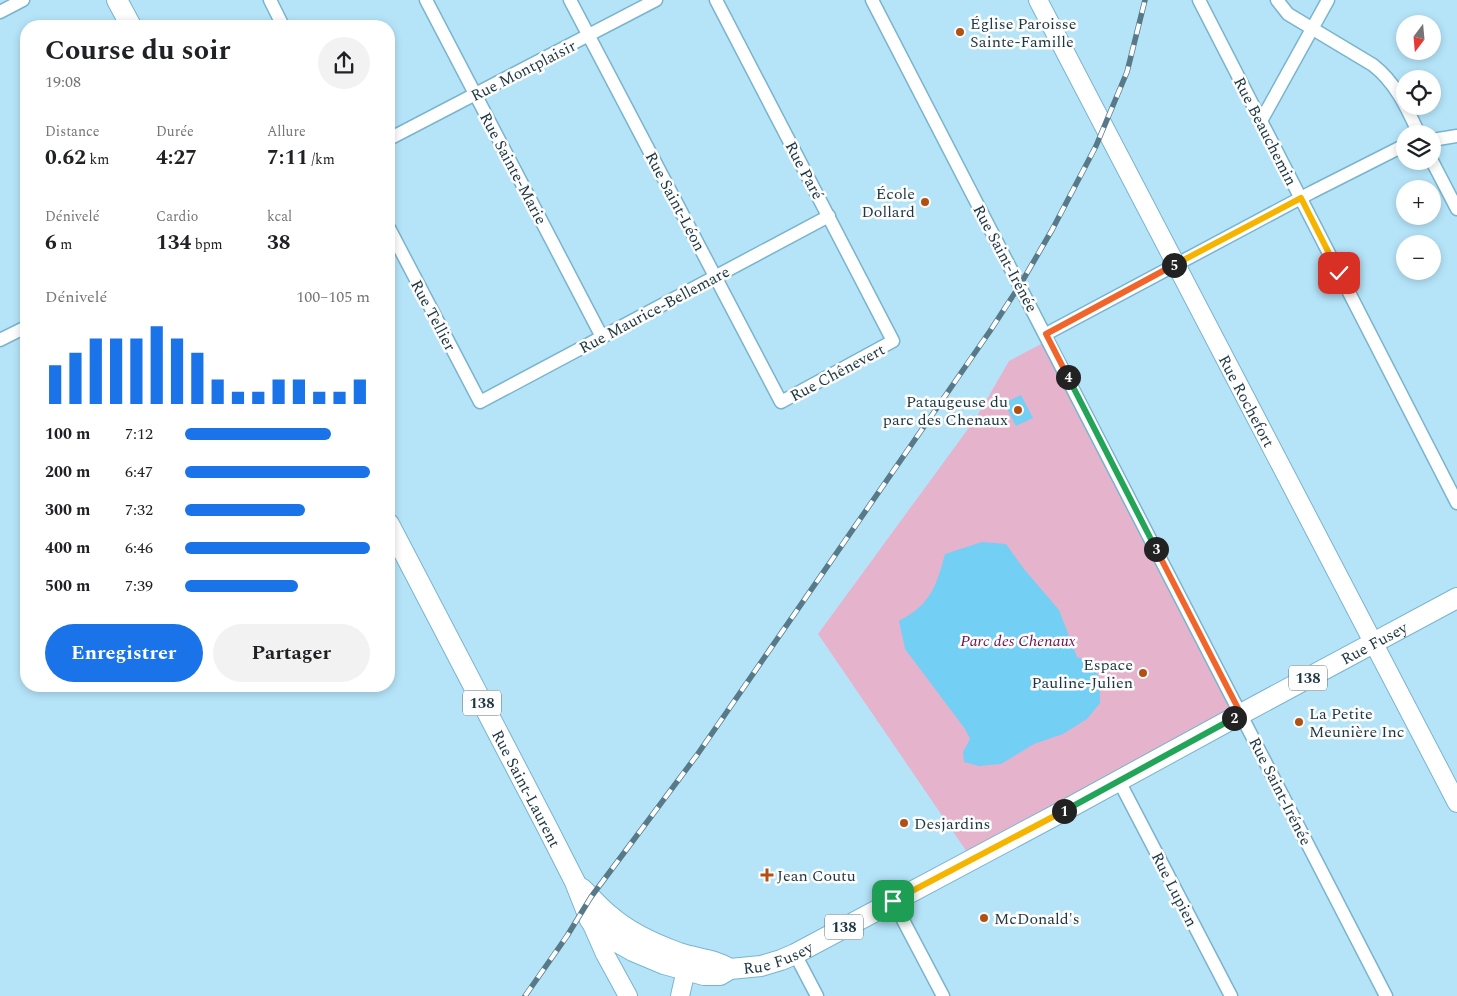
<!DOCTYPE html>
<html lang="fr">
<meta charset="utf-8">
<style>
body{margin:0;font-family:Spectral,serif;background:#f2f2f2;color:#202124;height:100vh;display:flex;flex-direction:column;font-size:19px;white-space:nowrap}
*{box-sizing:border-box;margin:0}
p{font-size:16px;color:#757577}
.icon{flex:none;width:28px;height:28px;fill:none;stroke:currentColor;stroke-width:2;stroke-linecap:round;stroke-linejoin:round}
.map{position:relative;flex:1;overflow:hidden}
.details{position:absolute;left:20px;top:20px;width:375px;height:672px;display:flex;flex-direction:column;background:#fff;border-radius:20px;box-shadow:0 2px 8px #0003}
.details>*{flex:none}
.needle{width:32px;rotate:196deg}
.fabs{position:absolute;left:1396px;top:15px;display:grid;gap:10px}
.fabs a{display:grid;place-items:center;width:45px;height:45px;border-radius:50%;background:#fff;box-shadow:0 2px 8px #0003;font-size:25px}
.pin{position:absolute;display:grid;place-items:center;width:42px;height:42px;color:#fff;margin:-21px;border-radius:10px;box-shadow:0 2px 8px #0006}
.km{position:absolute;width:25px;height:25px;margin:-12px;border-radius:50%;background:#222;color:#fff;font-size:14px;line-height:25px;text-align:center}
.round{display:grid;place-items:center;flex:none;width:52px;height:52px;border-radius:26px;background:#f2f2f2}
.summary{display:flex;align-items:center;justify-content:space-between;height:85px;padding:0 25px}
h1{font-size:28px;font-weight:700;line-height:38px}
.stats{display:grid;grid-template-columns:repeat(3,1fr);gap:8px;height:85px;padding:5px 25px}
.stats div{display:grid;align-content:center}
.stats b{font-size:21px;font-weight:700}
.stats small{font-size:14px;font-weight:400}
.stats p{font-size:14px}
.chart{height:140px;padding:10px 25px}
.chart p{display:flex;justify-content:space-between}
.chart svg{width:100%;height:90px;margin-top:5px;stroke:#1a73e8;stroke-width:6}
.cta{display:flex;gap:10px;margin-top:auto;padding:10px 25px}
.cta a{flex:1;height:58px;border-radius:30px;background:#1a73e8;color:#fff;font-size:20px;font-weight:700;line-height:58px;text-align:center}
.cta a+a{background:#f2f2f2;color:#202124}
ul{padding:0 25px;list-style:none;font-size:16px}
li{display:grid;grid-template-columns:80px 60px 1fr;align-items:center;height:38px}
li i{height:12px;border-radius:6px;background:#1a73e8}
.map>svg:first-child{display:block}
.green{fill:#e6b3cd}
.water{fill:#73cff4}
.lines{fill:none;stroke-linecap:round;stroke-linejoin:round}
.street-casing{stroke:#79b4cd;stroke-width:15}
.secondary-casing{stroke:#79b4cd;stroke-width:20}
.primary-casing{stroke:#79b4cd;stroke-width:22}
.street{stroke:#fff;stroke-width:12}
.secondary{stroke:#fff;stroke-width:18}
.primary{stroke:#fff;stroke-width:20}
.rail-casing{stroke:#587a88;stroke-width:5.5}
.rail{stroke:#fdfdfd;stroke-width:4;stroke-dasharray:11;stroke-linecap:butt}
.split-1-casing{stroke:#fff;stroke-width:10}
.split-2-casing{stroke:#fff;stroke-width:10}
.split-3-casing{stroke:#fff;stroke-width:10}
.split-4-casing{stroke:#fff;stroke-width:10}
.split-5-casing{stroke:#fff;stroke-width:10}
.split-6-casing{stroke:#fff;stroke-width:10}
.split-1{stroke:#f5b400;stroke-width:6}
.split-2{stroke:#22a559;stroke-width:6}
.split-3{stroke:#f0652b;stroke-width:6}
.split-4{stroke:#22a559;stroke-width:6}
.split-5{stroke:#f0652b;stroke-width:6}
.split-6{stroke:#f5b400;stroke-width:6}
.poi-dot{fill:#b25013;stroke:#fdfdfd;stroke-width:2}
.labels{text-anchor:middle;stroke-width:5;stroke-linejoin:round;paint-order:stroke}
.shield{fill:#fdfdfd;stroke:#607279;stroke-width:1}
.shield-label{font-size:15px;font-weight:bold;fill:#1d3640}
.poi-label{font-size:16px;fill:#1d3640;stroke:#fdfdfd;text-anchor:start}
.street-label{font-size:16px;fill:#1d3640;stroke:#fdfdfd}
.park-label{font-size:16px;font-style:italic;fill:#69124a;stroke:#fdfdfd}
</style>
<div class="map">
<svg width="1457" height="996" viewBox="0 0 1457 996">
<rect width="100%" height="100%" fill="#b5e4f9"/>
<path class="green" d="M1045,342L1235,707L969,855L818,634L976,418L1009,361Z"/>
<g class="water">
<path d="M1021,395L1033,418L1016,426L1004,403Z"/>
<path d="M982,542L1006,544L1024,569L1059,610L1077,657L1093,663L1100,681V703L1087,719L1063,734L1034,744L1001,764L979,766L964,762L963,752L970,739L965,729L905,649L899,621C931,604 936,587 945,554Z"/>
</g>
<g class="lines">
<g class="street-casing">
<g id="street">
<path d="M270,0L283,26"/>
<path d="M426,0L602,337"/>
<path d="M570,0L781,402L893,341L716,0"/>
<path d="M872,0L1386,996"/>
<path d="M1199,0L1457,503"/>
<path d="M1277,0L1288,14L1373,65C1396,83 1407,108 1419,134"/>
<path d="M0,12L23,0"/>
<path d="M1261,121L1328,0"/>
<path d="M389,139L656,0"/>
<path d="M1432,140L1457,136"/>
<path d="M1432,161L1457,209"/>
<path d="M389,228L480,402L829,216"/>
<path d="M1046,334L1312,192L1405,145"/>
<path d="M0,340L26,327"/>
<path d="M1119,781L1231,996"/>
<path d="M893,901L943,996"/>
<path d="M795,954L817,996"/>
</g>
</g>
<g class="secondary-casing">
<g id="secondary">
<path id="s1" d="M1038,0C1176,269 1319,534 1457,803"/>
<path d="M590,920L605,954L628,996"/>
<path d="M680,996L689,957"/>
</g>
</g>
<g class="primary-casing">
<g id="primary">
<path d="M117,0L131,26"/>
<path id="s2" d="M389,524L546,825L575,882L590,920L594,925L610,938L633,951L664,964L704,975H720L730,969L761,966L781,960L795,954L1067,809L1241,714L1457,598"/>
<path d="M581,888C591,897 599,907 609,915C629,933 654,944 679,953C697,959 714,959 730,969"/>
</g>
</g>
<use href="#street" class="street"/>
<use href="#secondary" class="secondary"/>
<use href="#primary" class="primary"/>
<g class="rail-casing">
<path id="rail" d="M525,996L567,936L591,897L697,755L990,331L1020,285L1052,230L1096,146L1127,72L1145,0"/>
</g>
<use href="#rail" class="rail"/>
</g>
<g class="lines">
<g class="split-1-casing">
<path id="split-1" d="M893,901L1064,811"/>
</g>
<g class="split-2-casing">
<path id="split-2" d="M1064,811L1234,718"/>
</g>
<g class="split-3-casing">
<path id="split-3" d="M1156,549L1241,714L1234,718"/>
</g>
<g class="split-4-casing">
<path id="split-4" d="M1068,377L1156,549"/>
</g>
<g class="split-5-casing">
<path id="split-5" d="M1068,377L1046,334L1174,265"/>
</g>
<g class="split-6-casing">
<path id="split-6" d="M1174,265L1301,198L1339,273"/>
</g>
<use href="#split-1" class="split-1"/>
<use href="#split-2" class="split-2"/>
<use href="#split-3" class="split-3"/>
<use href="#split-4" class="split-4"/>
<use href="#split-5" class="split-5"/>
<use href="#split-6" class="split-6"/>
</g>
<g class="poi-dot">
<circle cx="960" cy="32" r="5"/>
<circle cx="925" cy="202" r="5"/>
<circle cx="1018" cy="410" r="5"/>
<circle cx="1143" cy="673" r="5"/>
<circle cx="1299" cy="722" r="5"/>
<circle cx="904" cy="823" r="5"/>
<path d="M764.5 867.5h5v5h5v5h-5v5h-5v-5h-5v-5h5z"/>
<circle cx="984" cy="918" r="5"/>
</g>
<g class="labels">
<g class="shield">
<rect x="1289" y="665.5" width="38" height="25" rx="4"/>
<rect x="463" y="690.5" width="38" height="25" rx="4"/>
<rect x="825" y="914.5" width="38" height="25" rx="4"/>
</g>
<g class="shield-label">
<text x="1308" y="683">138</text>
<text x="482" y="708">138</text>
<text x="844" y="932">138</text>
</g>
<g class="poi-label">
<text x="970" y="29">Église Paroisse<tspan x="970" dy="18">Sainte-Famille</tspan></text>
<text x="915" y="199" text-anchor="end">École<tspan x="915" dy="18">Dollard</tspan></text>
<text x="1008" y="407" text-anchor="end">Pataugeuse du<tspan x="1008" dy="18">parc des Chenaux</tspan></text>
<text x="1133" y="670" text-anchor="end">Espace<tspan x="1133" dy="18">Pauline-Julien</tspan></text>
<text x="1309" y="719">La Petite<tspan x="1309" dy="18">Meunière Inc</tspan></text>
<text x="914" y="829">Desjardins</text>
<text x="777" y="881">Jean Coutu</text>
<text x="994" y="924">McDonald's</text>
</g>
<g class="street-label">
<text transform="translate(523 70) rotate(-27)" y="6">Rue Montplaisir</text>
<text transform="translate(1266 131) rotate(63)" y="6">Rue Beauchemin</text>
<text transform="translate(514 168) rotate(62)" y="6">Rue Sainte-Marie</text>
<text transform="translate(805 170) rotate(62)" y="6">Rue Paré</text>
<text transform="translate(676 201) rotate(62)" y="6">Rue Saint-Léon</text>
<text transform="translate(1006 258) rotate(62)" y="6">Rue Saint-Irénée</text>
<text transform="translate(654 309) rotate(-28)" y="6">Rue Maurice-Bellemare</text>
<text transform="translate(434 315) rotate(62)" y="6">Rue Tellier</text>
<text transform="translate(837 372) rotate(-28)" y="6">Rue Chênevert</text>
<text dy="6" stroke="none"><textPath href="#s1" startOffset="452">Rue Rochefort</textPath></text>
<text dy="6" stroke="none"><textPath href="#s2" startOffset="1325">Rue Fusey</textPath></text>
<text dy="6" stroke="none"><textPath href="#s2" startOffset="298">Rue Saint-Laurent</textPath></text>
<text transform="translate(1281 791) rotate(63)" y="6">Rue Saint-Irénée</text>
<text transform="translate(1175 889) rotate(63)" y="6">Rue Lupien</text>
<text dy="6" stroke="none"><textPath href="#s2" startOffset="650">Rue Fusey</textPath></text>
</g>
<g class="park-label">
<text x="1018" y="646">Parc des Chenaux</text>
</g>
</g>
</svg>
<div class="fabs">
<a><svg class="needle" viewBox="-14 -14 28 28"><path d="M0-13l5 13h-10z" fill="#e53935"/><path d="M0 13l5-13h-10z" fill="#757577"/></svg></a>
<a><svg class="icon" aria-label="locate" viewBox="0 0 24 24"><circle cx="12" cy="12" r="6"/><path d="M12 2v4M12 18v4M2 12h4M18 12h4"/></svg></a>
<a><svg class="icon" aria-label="layers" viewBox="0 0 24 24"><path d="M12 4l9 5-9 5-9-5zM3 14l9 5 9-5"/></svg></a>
<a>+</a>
<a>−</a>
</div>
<div class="pin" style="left:893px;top:901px;background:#1e9e55"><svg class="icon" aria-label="arrive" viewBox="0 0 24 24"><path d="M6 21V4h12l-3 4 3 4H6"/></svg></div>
<div class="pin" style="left:1339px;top:273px;background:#d93025"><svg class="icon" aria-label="check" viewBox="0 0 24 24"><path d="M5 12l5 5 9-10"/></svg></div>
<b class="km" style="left:1064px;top:811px">1</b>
<b class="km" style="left:1234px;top:718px">2</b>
<b class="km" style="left:1156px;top:549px">3</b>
<b class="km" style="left:1068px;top:377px">4</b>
<b class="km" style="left:1174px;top:265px">5</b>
<section class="details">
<div class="summary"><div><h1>Course du soir</h1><p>19:08</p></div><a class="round"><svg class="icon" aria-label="share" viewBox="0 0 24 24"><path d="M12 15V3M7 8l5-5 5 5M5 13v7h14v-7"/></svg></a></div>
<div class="stats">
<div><p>Distance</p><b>0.62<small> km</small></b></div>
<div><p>Durée</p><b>4:27</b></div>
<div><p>Allure</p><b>7:11<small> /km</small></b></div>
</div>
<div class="stats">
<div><p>Dénivelé</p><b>6<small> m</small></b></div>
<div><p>Cardio</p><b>134<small> bpm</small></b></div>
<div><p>kcal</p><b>38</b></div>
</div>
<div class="chart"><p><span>Dénivelé</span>100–105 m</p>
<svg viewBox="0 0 160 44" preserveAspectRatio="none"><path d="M5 44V25M15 44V19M25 44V12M35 44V12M45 44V12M55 44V6M65 44V12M75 44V19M85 44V32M95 44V38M105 44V38M115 44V32M125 44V32M135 44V38M145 44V38M155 44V32"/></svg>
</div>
<ul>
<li><b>100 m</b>7:12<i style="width:79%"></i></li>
<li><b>200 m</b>6:47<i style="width:100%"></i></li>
<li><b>300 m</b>7:32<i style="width:65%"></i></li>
<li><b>400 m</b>6:46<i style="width:100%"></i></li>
<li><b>500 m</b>7:39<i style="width:61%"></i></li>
</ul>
<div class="cta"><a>Enregistrer</a><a>Partager</a></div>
</section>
</div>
